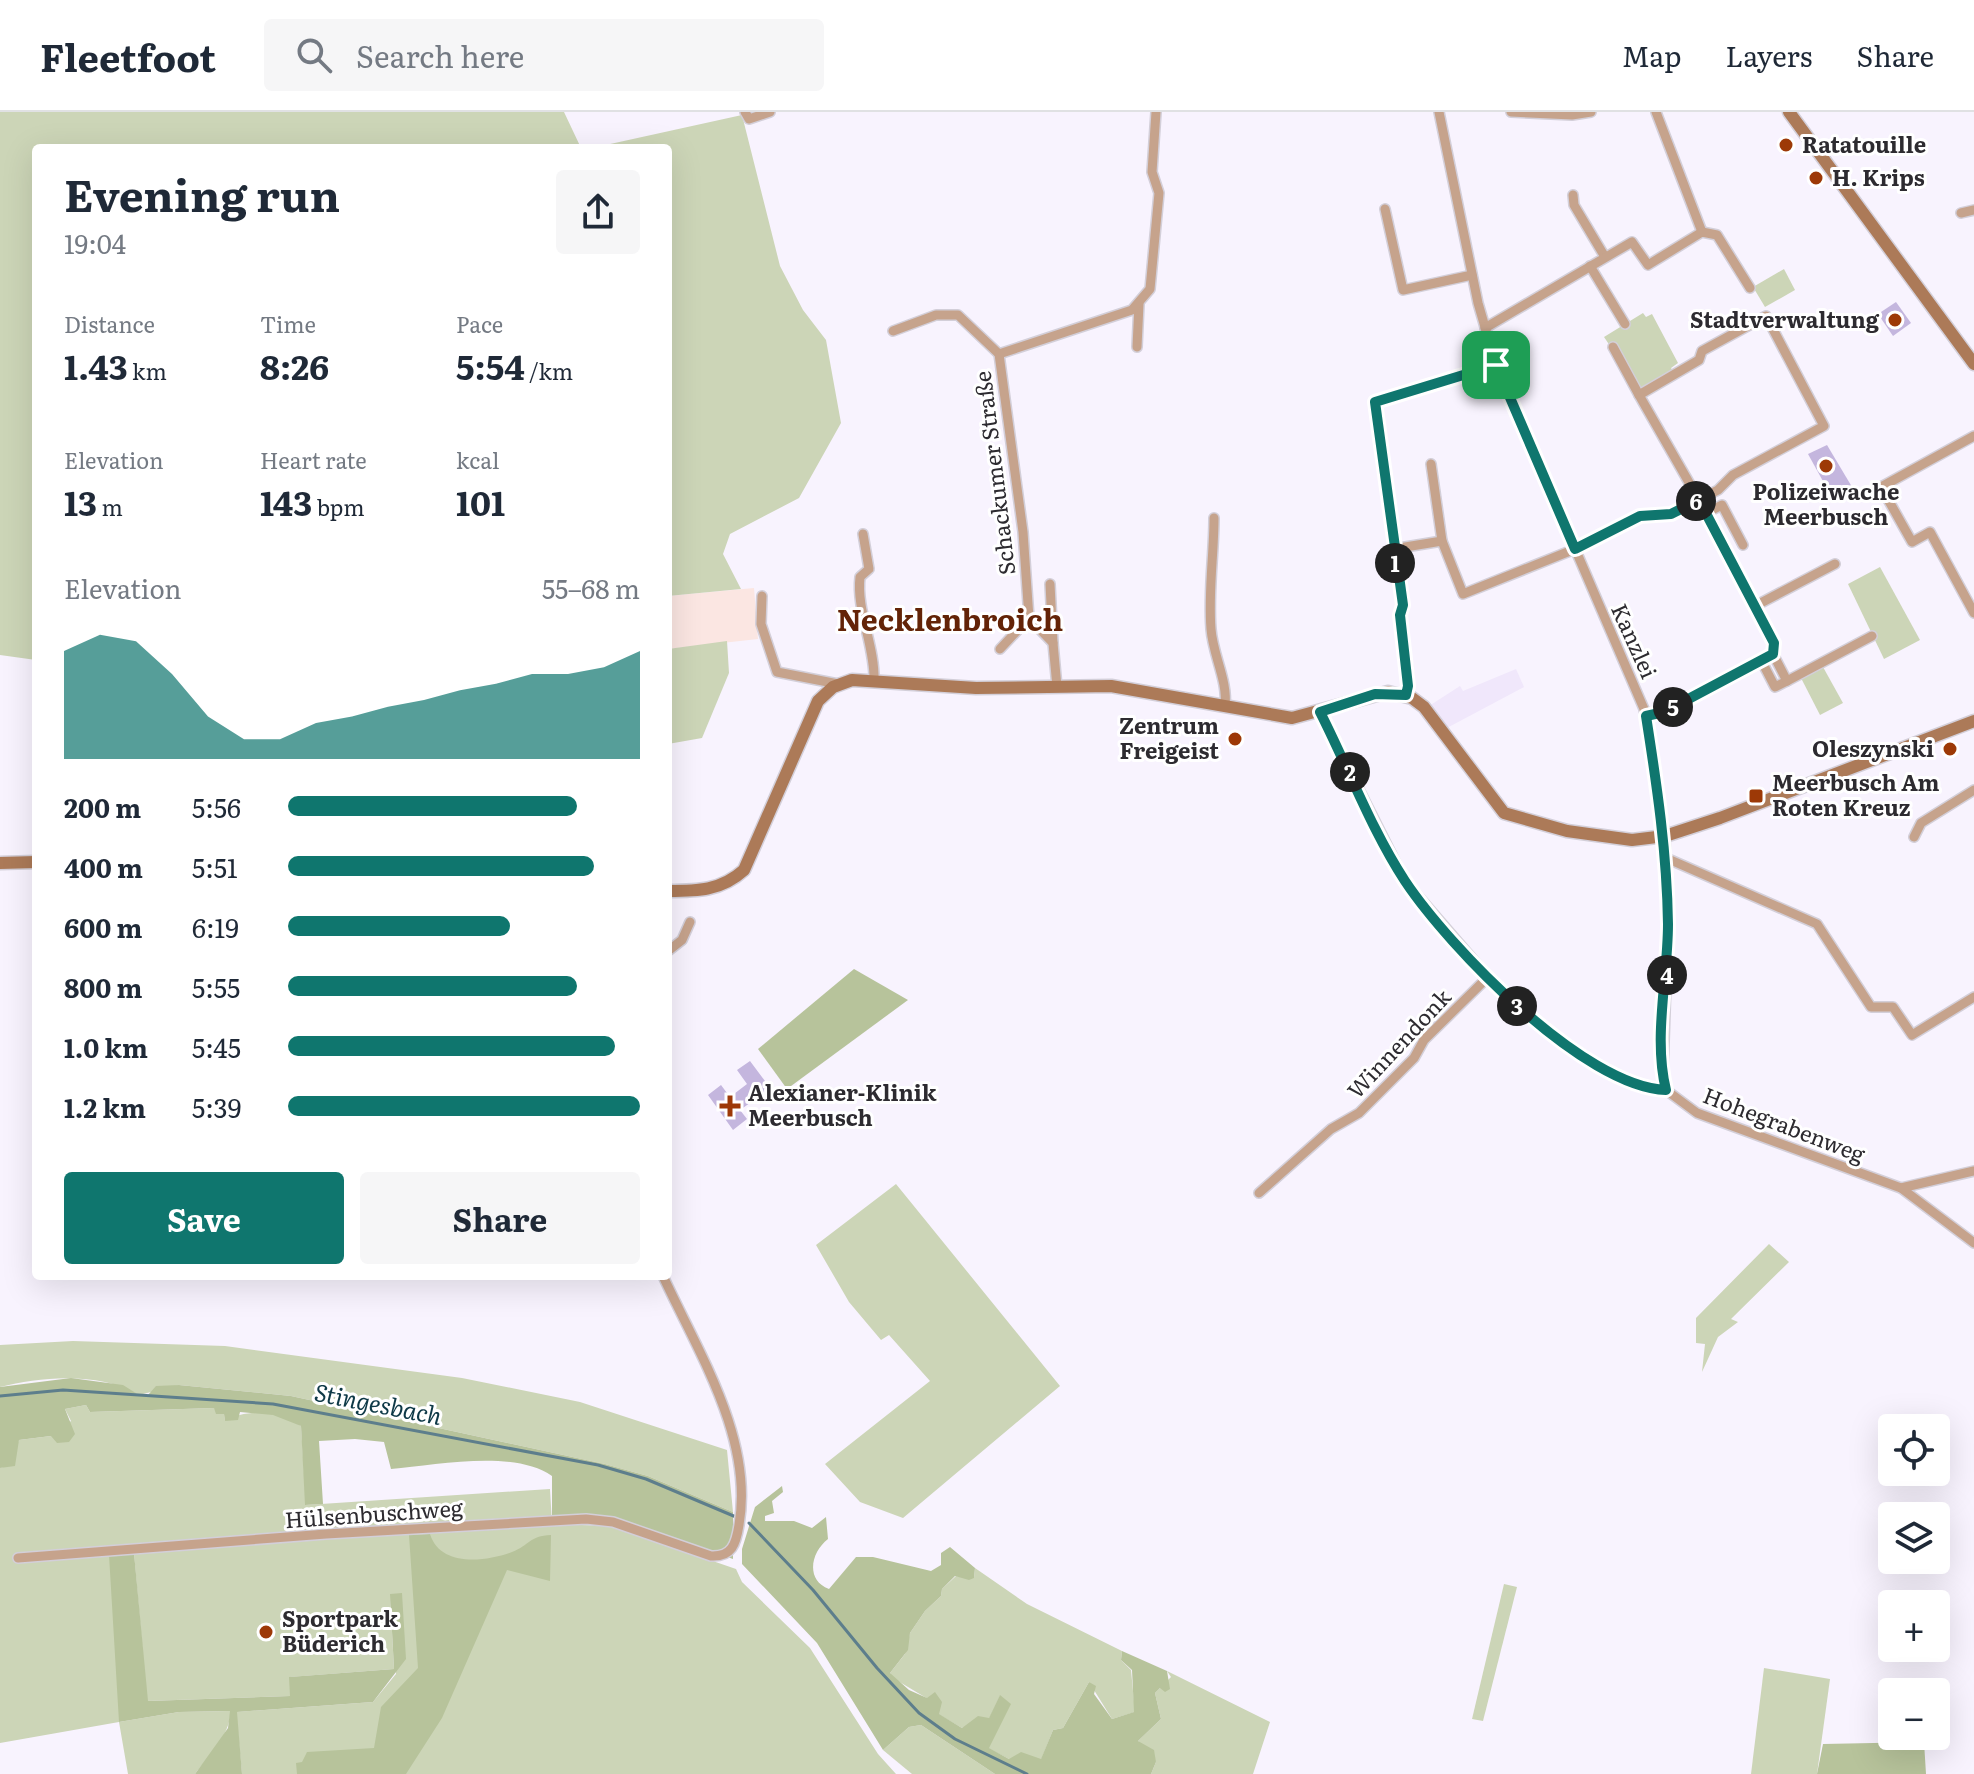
<!DOCTYPE html>
<meta charset="utf-8">
<style>
body{margin:0;font-family:Literata,serif;background:#f6f6f7;color:#1f2937;height:100vh;display:flex;flex-direction:column;font-size:30px;white-space:nowrap}
*{box-sizing:border-box;margin:0}
p{font-size:26px;color:#747a83}
.icon{flex:none;width:44px;height:44px;fill:none;stroke:currentColor;stroke-width:2;stroke-linecap:round;stroke-linejoin:round}
.map{position:relative;flex:1;overflow:hidden}
.panel{position:absolute;left:32px;top:32px;width:640px;height:1136px;display:flex;flex-direction:column;background:#fff;border-radius:8px;box-shadow:0 8px 32px #0002}
.panel>*{flex:none}
.buttons{position:absolute;left:1878px;top:1302px;display:grid;gap:16px}
.buttons a{display:grid;place-items:center;width:72px;height:72px;border-radius:8px;background:#fff;box-shadow:0 8px 32px #0002;font-size:40px}
.pin{position:absolute;display:grid;place-items:center;width:68px;height:68px;color:#fff;margin:-34px;border-radius:16px;box-shadow:0 4px 12px #0006}
.km{position:absolute;width:40px;height:40px;margin:-20px;border-radius:50%;background:#222;color:#fff;font-size:22px;line-height:40px;text-align:center}
.round{display:grid;place-items:center;flex:none;width:84px;height:84px;border-radius:8px;background:#f6f6f7}
.overview{display:flex;align-items:center;justify-content:space-between;height:136px;padding:0 32px}
h1{font-size:44px;font-weight:700;line-height:60px}
.stats{display:grid;grid-template-columns:repeat(3,1fr);gap:12px;height:136px;padding:8px 32px}
.stats div{display:grid;align-content:center}
.stats b{font-size:34px;font-weight:700}
.stats small{font-size:22px;font-weight:400}
.stats p{font-size:22px}
.chart{height:224px;padding:16px 32px}
.chart p{display:flex;justify-content:space-between}
.chart svg{width:100%;height:144px;margin-top:8px;fill:#0f766e;opacity:.7}
.primary-button{display:flex;gap:16px;margin-top:auto;padding:16px 32px}
.primary-button a{flex:1;height:92px;border-radius:8px;background:#0f766e;color:#fff;font-size:32px;font-weight:700;line-height:92px;text-align:center}
.primary-button a+a{background:#f6f6f7;color:#1f2937}
ul{padding:0 32px;list-style:none;font-size:26px}
li{display:grid;grid-template-columns:128px 96px 1fr;align-items:center;height:60px}
li i{height:20px;border-radius:10px;background:#0f766e}
header{display:flex;align-items:center;gap:48px;box-sizing:border-box;height:112px;padding:0 40px;background:#fff;border-bottom:2px solid #e0e1e3}
header strong{font-size:38px}
nav{display:flex;gap:44px;margin-inline-start:auto;font-size:28px}
.search{width:560px;height:72px;background:#f6f6f7;display:flex;align-items:center;gap:20px;box-sizing:border-box;padding:0 28px;border-radius:8px;color:#747a83;font-size:30px}
.map>svg:first-child{display:block}
.commercial{fill:#fbe6e2}
.built{fill:#f0e7fb}
.green{fill:#ccd5b7}
.forest{fill:#b7c39b}
.lines{fill:none;stroke-linecap:round;stroke-linejoin:round}
.stream{stroke:#5d7e8c;stroke-width:3}
.building{fill:#c4b6de}
.minor-casing{stroke:#d3cfd9;stroke-width:12}
.secondary-casing{stroke:#d3cfd9;stroke-width:15}
.minor{stroke:#c6a38c;stroke-width:9}
.secondary{stroke:#ac7a58;stroke-width:12}
.route-casing{stroke:#fff;stroke-width:16}
.route{stroke:#0f766e;stroke-width:10}
.poi-dot{fill:#9d3907;stroke:#fff;stroke-width:3}
.labels{text-anchor:middle;stroke-width:6;stroke-linejoin:round;paint-order:stroke}
.poi-label{font-size:22px;font-weight:bold;fill:#2d2b30;stroke:#fff;text-anchor:start}
.street-label{font-size:22px;fill:#2d2b30;stroke:#fff}
.water-label{font-size:24px;font-style:italic;fill:#0e3947;stroke:#fff}
.district-label{font-size:30px;font-weight:bold;fill:#632307;stroke:#fff}
</style>
<header>
<strong>Fleetfoot</strong>
<div class="search"><svg class="icon" aria-label="search" viewBox="0 0 24 24"><circle cx="10" cy="10" r="6"/><path d="M15 15l6 6"/></svg>Search here</div>
<nav><a>Map</a><a>Layers</a><a>Share</a></nav>
</header>
<div class="map">
<svg width="1974" height="1662" viewBox="0 0 1974 1662">
<rect width="100%" height="100%" fill="#f8f3fe"/>
<path class="commercial" d="M754,476L758,527L668,537V484Z"/>
<path class="built" d="M1516,557L1524,575L1445,617L1429,594L1460,574L1463,579Z"/>
<g class="green">
<path d="M0,0H564L581,36H36V548L0,543Z"/>
<path d="M742,3L780,154L803,198L826,228L841,311L799,386L730,422L723,442L741,477L668,484V36H592Z"/>
<path d="M1784,157L1795,178L1765,195L1753,175Z"/>
<path d="M1643,201L1646,205L1652,202L1678,251L1671,256L1673,259L1641,280L1604,225Z"/>
<path d="M1880,455L1920,528L1884,547L1848,472Z"/>
<path d="M727,529L729,561L702,626L668,632V537Z"/>
<path d="M1823,555L1843,591L1820,603L1801,566Z"/>
<path d="M896,1072L1060,1274L903,1406L860,1390L825,1352L930,1269L889,1223L881,1228L849,1190L816,1133Z"/>
<path d="M1769,1132L1789,1150L1731,1207L1738,1210L1718,1225L1702,1260L1705,1232L1696,1231V1206Z"/>
<path d="M73,1229L225,1234L462,1266L580,1290L727,1338L733,1400L648,1364L605,1352L291,1284L179,1273L139,1283C100,1260 43,1264 0,1275V1233Z"/>
<path d="M86,1293L90,1300L214,1296L224,1301L225,1309C247,1296 280,1299 301,1314L306,1393L550,1377L552,1412L611,1414L736,1457L742,1470L810,1536L878,1642L896,1662H242L236,1600L373,1590L396,1562L390,1483L394,1557L290,1565V1584L147,1589L134,1441L119,1610L179,1600L230,1599C232,1621 208,1645 195,1662H128L119,1610L0,1631V1356L7,1354L19,1328L51,1324L71,1309L65,1297Z"/>
<path d="M975,1456L1027,1492L1122,1539L1121,1548L1131,1558L1135,1600L1112,1607L1089,1570L1063,1616L1053,1618L1041,1648L1009,1647L988,1636L1010,1592L1000,1584L989,1607L962,1616L938,1602L935,1581L928,1587L893,1566L890,1561L905,1542L910,1521L925,1499L941,1484L942,1477L956,1464L974,1466Z"/>
<path d="M1504,1472L1517,1475L1483,1609L1472,1607Z"/>
<path d="M1764,1556L1830,1567L1817,1662H1751Z"/>
<path d="M1167,1559L1270,1610L1253,1662H1151L1156,1650L1138,1629L1161,1607L1155,1581L1171,1565Z"/>
<path d="M921,1613L995,1662H912L883,1638L909,1615Z"/>
</g>
<g class="forest">
<path d="M854,857L908,888L787,977L758,937Z"/>
<path d="M71,1266L123,1273L139,1283H148L156,1274L179,1273L291,1284L605,1352L648,1364L733,1400V1447L615,1406L552,1404V1364C514,1337 436,1353 391,1357L384,1330L355,1327L319,1329L323,1392L305,1393L301,1314L273,1303L240,1300L238,1308L225,1309L224,1302H216L214,1296L90,1300L86,1293L65,1297L75,1322L69,1330L57,1331L51,1324L19,1328L15,1354L0,1356V1275Z"/>
<path d="M782,1374L783,1380L772,1389L774,1401L765,1404V1409H794L812,1416L826,1405L828,1427C811,1440 805,1468 829,1477L856,1445H873L931,1459L941,1453V1441L950,1435L975,1456L974,1466L969,1468L955,1464L942,1477L941,1484L925,1499L910,1521L908,1538L890,1561L909,1578L927,1586L935,1580L942,1590L939,1602L962,1616L978,1604L989,1606L1000,1583L1011,1592L989,1636L1009,1647L1021,1640L1041,1647L1053,1618L1063,1616L1089,1570L1096,1574L1094,1582L1112,1607L1134,1600L1132,1558L1121,1548L1122,1539L1167,1559L1170,1577L1165,1580L1160,1576L1155,1581L1161,1607L1138,1629L1154,1638L1156,1650L1151,1662H995L921,1613L909,1615L883,1638L817,1531L742,1452V1437L755,1395Z"/>
<path d="M430,1422C440,1455 485,1450 512,1440C530,1433 529,1424 551,1423L550,1469L507,1458L442,1606L406,1662H297L296,1651L302,1650L307,1640L374,1636L381,1595L418,1556L409,1423Z"/>
<path d="M134,1441L148,1589L290,1584L289,1565L394,1557L390,1482L402,1481L406,1547L373,1590L237,1600L242,1662H195L228,1616L230,1599L179,1600L119,1610L109,1443Z"/>
<path d="M1924,1630L1926,1662H1817L1823,1632Z"/>
</g>
<g class="lines">
<g class="stream">
<path d="M0,1284L63,1278L273,1292L598,1353L646,1367L736,1405"/>
<path d="M749,1411L813,1478L877,1556L919,1601L955,1627L1027,1662"/>
</g>
</g>
<g class="building">
<path d="M1896,190L1911,211L1893,224L1878,202Z"/>
<path d="M1827,333L1855,380L1835,391L1808,342Z"/>
<path d="M750,949L774,981L761,991L757,986L740,998L747,1007L733,1018L708,983L721,973L730,985L747,972L737,958Z"/>
</g>
<g class="lines">
<g class="minor-casing">
<g id="minor">
<path d="M745,0L749,7L770,0"/>
<path d="M1439,0L1478,191L1496,253L1644,597L1665,724L1668,811L1663,959L1666,978"/>
<path d="M1511,0L1572,3L1591,0"/>
<path d="M1656,0L1702,120"/>
<path d="M1573,83L1574,93L1605,145"/>
<path d="M1385,97L1403,178L1472,163"/>
<path d="M1961,101L1974,98"/>
<path d="M1590,154L1625,212"/>
<path d="M1485,216L1632,130L1648,153L1702,120L1717,123L1750,176"/>
<path d="M893,219L936,203H958L999,242L1023,420L1029,506L1000,537"/>
<path d="M1137,235L1139,192"/>
<path d="M1613,235L1639,283"/>
<path d="M999,242L1132,198L1150,177L1159,81L1152,60L1156,0"/>
<path d="M1974,324L1881,375L1912,430L1930,420L1974,501"/>
<path d="M1431,352L1442,429L1463,482L1575,437L1640,404L1671,402L1718,378L1733,363L1824,314L1766,204L1702,239L1699,248L1639,283L1699,388L1703,396L1774,531L1773,542"/>
<path d="M1706,401L1722,393L1743,433"/>
<path d="M1214,406C1214,442 1208,480 1211,517C1213,544 1228,568 1225,595"/>
<path d="M863,422L869,457L860,465C856,498 875,534 874,568"/>
<path d="M1393,437L1442,429"/>
<path d="M1050,472L1053,531"/>
<path d="M762,484L761,512L777,560L838,572"/>
<path d="M1755,494L1835,452"/>
<path d="M1029,506L1053,531L1057,575"/>
<path d="M1761,548L1775,575L1787,569"/>
<path d="M1406,583C1415,553 1394,522 1403,493L1375,290L1496,253"/>
<path d="M1320,600L1405,769L1488,865L1537,912L1607,959L1637,973L1666,978L1697,1001L1901,1076L1974,1131"/>
<path d="M1646,604L1664,600L1773,542L1787,569L1872,524"/>
<path d="M1914,725L1921,711L1974,678"/>
<path d="M1666,746L1817,812L1871,895H1893L1912,923L1974,885"/>
<path d="M668,839L682,828L690,810"/>
<path d="M1901,1076L1974,1059"/>
<path d="M1259,1081L1331,1017L1359,1001L1414,946L1424,928L1488,865"/>
<path d="M18,1446L326,1422L586,1407L613,1410L711,1444C732,1445 736,1432 739,1413C754,1327 698,1240 663,1164"/>
</g>
</g>
<g class="secondary-casing">
<g id="secondary">
<path d="M1789,0L1974,252"/>
<path d="M0,751L36,750"/>
<path d="M668,779C697,779 721,779 744,758L818,589L833,575L852,568L976,576L1111,574L1292,606L1388,580L1412,586L1424,595L1504,701L1567,719L1632,728L1665,724L1720,706L1974,609"/>
</g>
</g>
<use href="#minor" class="minor"/>
<use href="#secondary" class="secondary"/>
</g>
<g class="lines">
<g class="route-casing">
<path id="route" d="M1496,253L1575,437L1640,404L1671,402L1699,388L1774,531L1773,542L1664,600L1646,604C1657,674 1667,741 1668,812C1668,865 1653,926 1666,978C1584,975 1449,835 1405,769C1371,717 1348,655 1320,600L1375,582L1406,583L1408,574L1400,503L1403,493L1375,290Z"/>
</g>
<use href="#route" class="route"/>
</g>
<g class="poi-dot">
<circle cx="1786" cy="33" r="8"/>
<circle cx="1816" cy="66" r="8"/>
<circle cx="1895" cy="208" r="8"/>
<circle cx="1826" cy="354" r="8"/>
<circle cx="1235" cy="627" r="8"/>
<circle cx="1950" cy="637" r="8"/>
<rect x="1748" y="676" width="16" height="16" rx="4"/>
<path d="M726 982h8v8h8v8h-8v8h-8v-8h-8v-8h8z"/>
<circle cx="266" cy="1520" r="8"/>
</g>
<g class="labels">
<g class="poi-label">
<text x="1802" y="41">Ratatouille</text>
<text x="1832" y="74">H. Krips</text>
<text x="1879" y="216" text-anchor="end">Stadtverwaltung</text>
<text x="1826" y="388" text-anchor="middle">Polizeiwache<tspan x="1826" dy="25">Meerbusch</tspan></text>
<text x="1219" y="622" text-anchor="end">Zentrum<tspan x="1219" dy="25">Freigeist</tspan></text>
<text x="1934" y="645" text-anchor="end">Oleszynski</text>
<text x="1772" y="679">Meerbusch Am<tspan x="1772" dy="25">Roten Kreuz</tspan></text>
<text x="748" y="989">Alexianer-Klinik<tspan x="748" dy="25">Meerbusch</tspan></text>
<text x="282" y="1515">Sportpark<tspan x="282" dy="25">Büderich</tspan></text>
</g>
<g class="street-label">
<text transform="translate(995 361) rotate(-97)" y="8">Schackumer Straße</text>
<text transform="translate(1634 529) rotate(66)" y="8">Kanzlei</text>
<text transform="translate(1399 932) rotate(-47)" y="8">Winnendonk</text>
<text transform="translate(1784 1013) rotate(21)" y="8">Hohegrabenweg</text>
<text transform="translate(374 1402) rotate(-4)" y="8">Hülsenbuschweg</text>
</g>
<g class="water-label">
<text transform="translate(378 1293) rotate(11)" y="8">Stingesbach</text>
</g>
<g class="district-label">
<text x="950" y="519">Necklenbroich</text>
</g>
</g>
</svg>
<div class="buttons">
<a><svg class="icon" aria-label="locate" viewBox="0 0 24 24"><circle cx="12" cy="12" r="6"/><path d="M12 2v4M12 18v4M2 12h4M18 12h4"/></svg></a>
<a><svg class="icon" aria-label="layers" viewBox="0 0 24 24"><path d="M12 4l9 5-9 5-9-5zM3 14l9 5 9-5"/></svg></a>
<a>+</a>
<a>−</a>
</div>
<div class="pin" style="left:1496px;top:253px;background:#1e9e55"><svg class="icon" aria-label="arrive" viewBox="0 0 24 24"><path d="M6 21V4h12l-3 4 3 4H6"/></svg></div>
<b class="km" style="left:1395px;top:451px">1</b>
<b class="km" style="left:1350px;top:660px">2</b>
<b class="km" style="left:1517px;top:894px">3</b>
<b class="km" style="left:1667px;top:863px">4</b>
<b class="km" style="left:1673px;top:595px">5</b>
<b class="km" style="left:1696px;top:389px">6</b>
<section class="panel">
<div class="overview"><div><h1>Evening run</h1><p>19:04</p></div><a class="round"><svg class="icon" aria-label="share" viewBox="0 0 24 24"><path d="M12 15V3M7 8l5-5 5 5M5 13v7h14v-7"/></svg></a></div>
<div class="stats">
<div><p>Distance</p><b>1.43<small> km</small></b></div>
<div><p>Time</p><b>8:26</b></div>
<div><p>Pace</p><b>5:54<small> /km</small></b></div>
</div>
<div class="stats">
<div><p>Elevation</p><b>13<small> m</small></b></div>
<div><p>Heart rate</p><b>143<small> bpm</small></b></div>
<div><p>kcal</p><b>101</b></div>
</div>
<div class="chart"><p><span>Elevation</span>55–68 m</p>
<svg viewBox="0 0 160 44" preserveAspectRatio="none"><path d="M0 44V11L10 6L20 8L30 18L40 31L50 38L60 38L70 33L80 31L90 28L100 26L110 23L120 21L130 18L140 18L150 16L160 11V44z"/></svg>
</div>
<ul>
<li><b>200 m</b>5:56<i style="width:82%"></i></li>
<li><b>400 m</b>5:51<i style="width:87%"></i></li>
<li><b>600 m</b>6:19<i style="width:63%"></i></li>
<li><b>800 m</b>5:55<i style="width:82%"></i></li>
<li><b>1.0 km</b>5:45<i style="width:93%"></i></li>
<li><b>1.2 km</b>5:39<i style="width:100%"></i></li>
</ul>
<div class="primary-button"><a>Save</a><a>Share</a></div>
</section>
</div>
